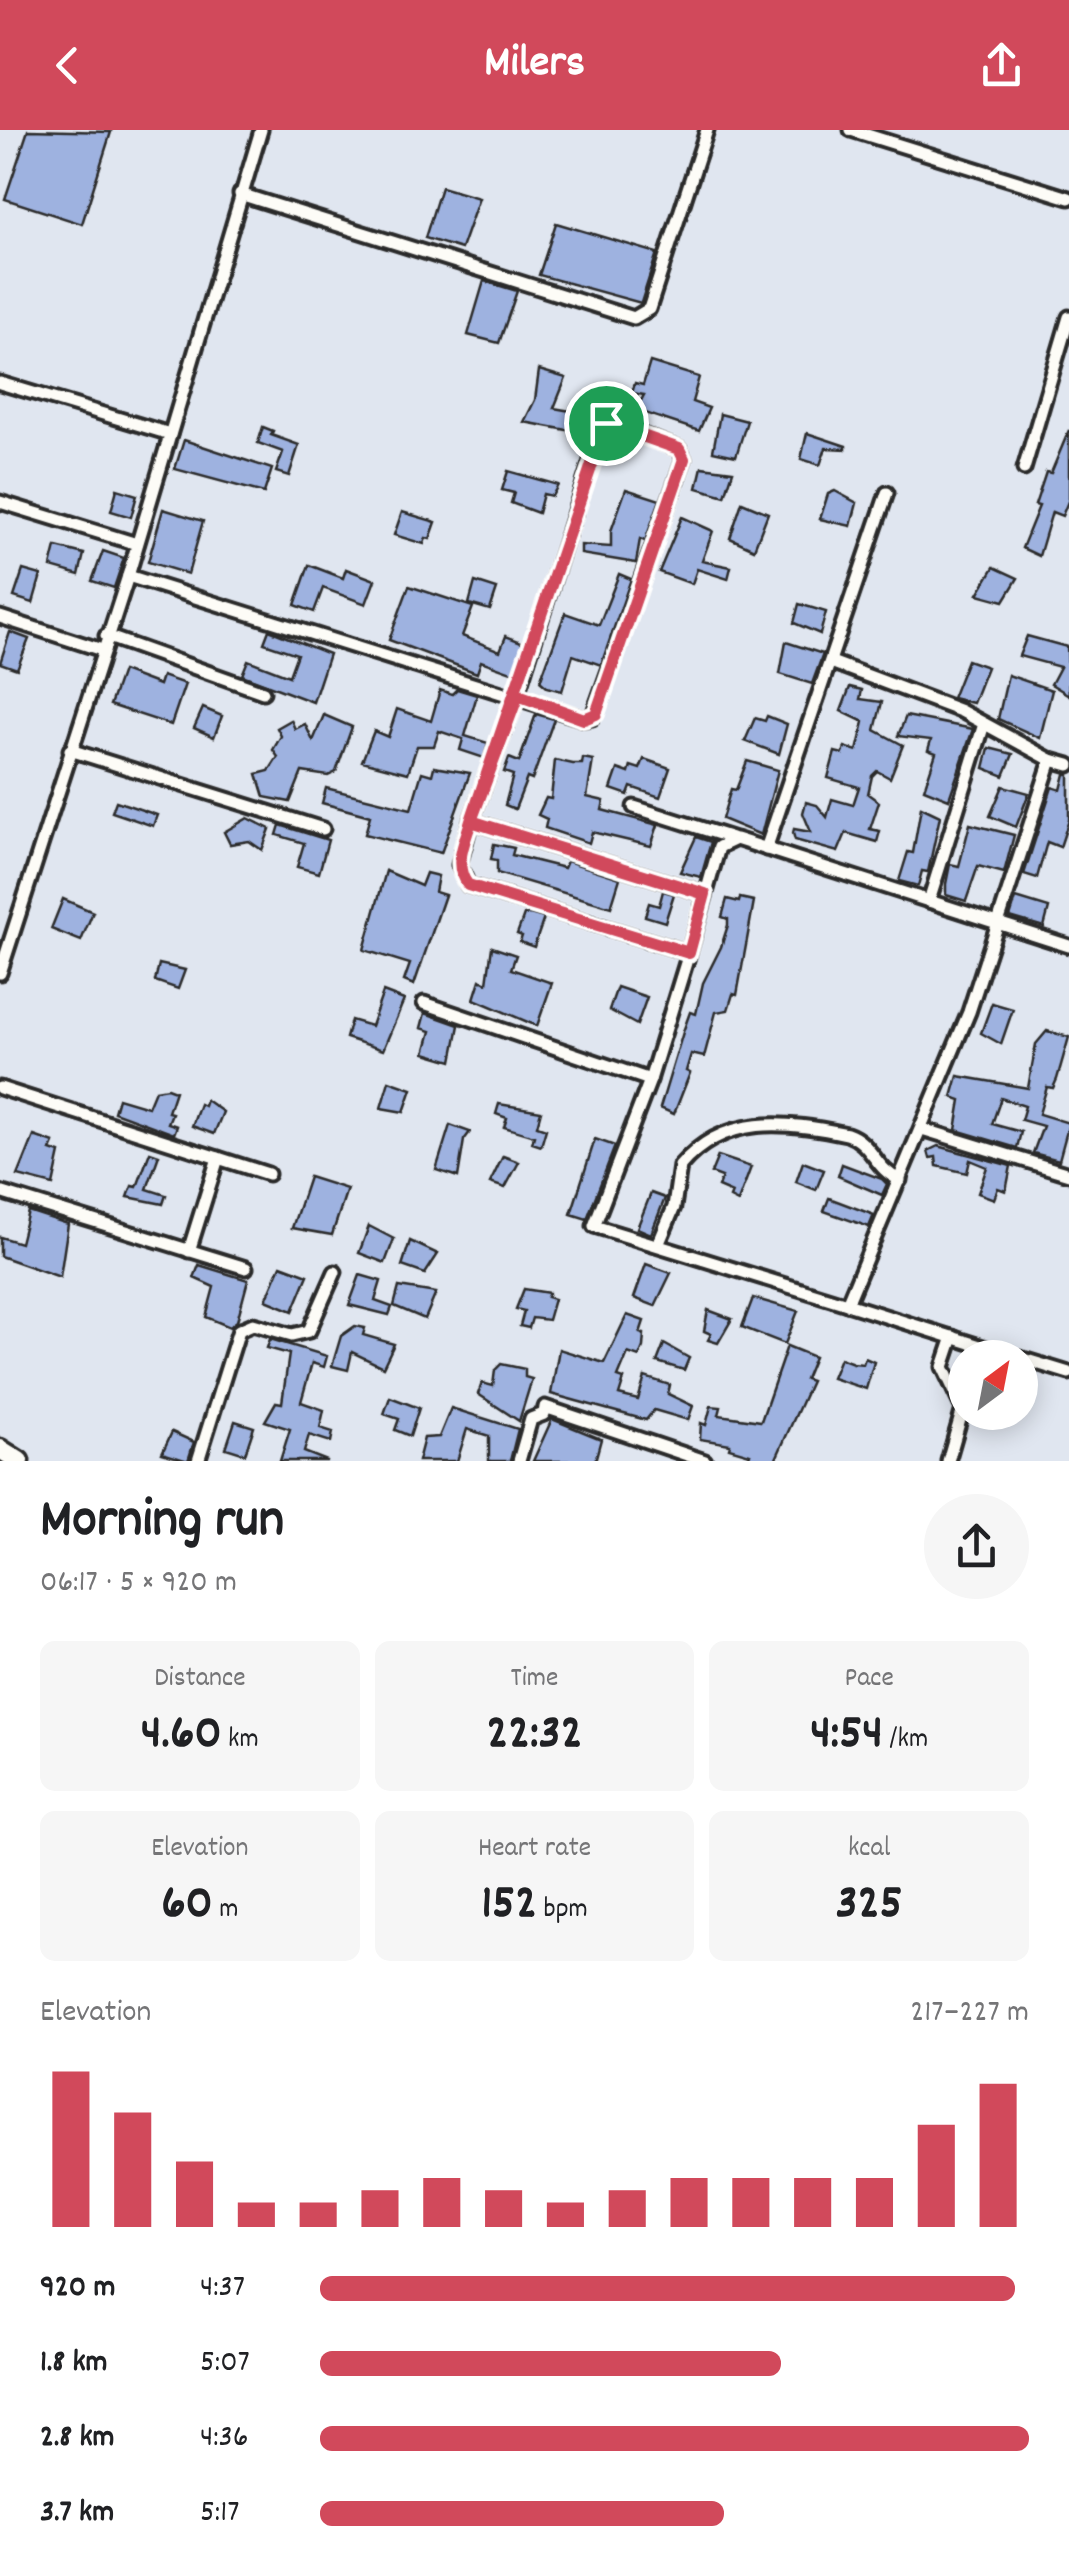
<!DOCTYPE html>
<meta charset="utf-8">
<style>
body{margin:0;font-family:Dekko,sans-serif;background:#f6f6f6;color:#202124;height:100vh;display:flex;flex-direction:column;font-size:38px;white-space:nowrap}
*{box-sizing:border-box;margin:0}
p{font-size:32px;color:#757577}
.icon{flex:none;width:55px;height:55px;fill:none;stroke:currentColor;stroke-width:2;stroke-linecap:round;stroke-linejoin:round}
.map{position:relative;height:1331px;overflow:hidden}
.side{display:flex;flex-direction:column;background:#fff;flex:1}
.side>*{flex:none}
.needle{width:65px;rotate:32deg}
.tools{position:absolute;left:948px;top:1210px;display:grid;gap:20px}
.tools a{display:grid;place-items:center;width:90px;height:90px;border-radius:50%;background:#fff;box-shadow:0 5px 25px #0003;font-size:50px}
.pin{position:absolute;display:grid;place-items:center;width:85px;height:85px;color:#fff;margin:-42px;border:5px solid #fff;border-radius:50%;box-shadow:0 2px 10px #0007}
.round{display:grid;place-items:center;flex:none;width:105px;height:105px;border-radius:52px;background:#f6f6f6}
.head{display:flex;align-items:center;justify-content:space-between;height:170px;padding:0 40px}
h1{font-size:55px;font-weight:800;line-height:75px}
.stats{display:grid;grid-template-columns:repeat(3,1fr);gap:15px;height:170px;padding:10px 40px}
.stats div{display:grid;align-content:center;border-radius:15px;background:#f6f6f6;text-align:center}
.stats b{font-size:50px;font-weight:800}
.stats small{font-size:28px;font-weight:400}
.stats p{font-size:28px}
.chart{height:280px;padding:20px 40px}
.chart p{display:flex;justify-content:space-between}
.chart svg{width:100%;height:180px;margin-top:10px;stroke:#d1495b;stroke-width:6}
ul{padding:0 40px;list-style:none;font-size:32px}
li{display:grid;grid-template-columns:160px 120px 1fr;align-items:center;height:75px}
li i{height:25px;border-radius:12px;background:#d1495b}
header{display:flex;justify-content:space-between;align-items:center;height:130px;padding:0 40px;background:#d1495b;color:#fff;font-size:45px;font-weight:800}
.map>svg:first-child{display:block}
.building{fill:#9eb2e0;stroke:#2b2b2b;stroke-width:2.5}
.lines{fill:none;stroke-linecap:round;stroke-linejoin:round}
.street-casing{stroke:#2b2b2b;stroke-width:19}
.secondary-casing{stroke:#2b2b2b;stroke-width:25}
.street{stroke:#fdfcf7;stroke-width:11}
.secondary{stroke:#fdfcf7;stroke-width:18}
.route-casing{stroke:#fff;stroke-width:20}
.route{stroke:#d1495b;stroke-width:12}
</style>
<header><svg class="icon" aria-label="back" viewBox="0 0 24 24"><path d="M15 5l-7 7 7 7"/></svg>Milers<svg class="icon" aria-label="share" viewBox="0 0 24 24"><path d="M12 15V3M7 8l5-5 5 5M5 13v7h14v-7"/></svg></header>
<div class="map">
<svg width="1069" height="1331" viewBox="0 0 1069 1331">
<rect width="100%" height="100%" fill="#e0e6f0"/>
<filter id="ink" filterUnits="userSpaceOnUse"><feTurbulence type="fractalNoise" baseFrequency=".01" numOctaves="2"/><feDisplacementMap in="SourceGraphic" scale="20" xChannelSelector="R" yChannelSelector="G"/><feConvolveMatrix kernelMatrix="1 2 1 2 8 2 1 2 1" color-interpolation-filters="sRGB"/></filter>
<g filter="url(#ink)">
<g class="building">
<path d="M28,0L111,2L82,94L5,69Z"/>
<path d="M441,57L479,68L461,119L425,108Z"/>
<path d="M556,93L657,123L641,173L539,145Z"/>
<path d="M484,151L517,161L499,213L468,205Z"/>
<path d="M650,232L699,247L692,272L709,278L699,301L636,280L644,265L632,263L635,253L643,255Z"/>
<path d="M539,240L566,248L554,278L576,282L573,287L584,289L578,302L524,292L535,270Z"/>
<path d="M720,284L747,291L736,326L713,321Z"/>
<path d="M263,297L273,301L271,305L299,315L289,346L276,342L283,322L258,313Z"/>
<path d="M1069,300V369L1062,386L1052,382L1039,426L1022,418L1039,376L1035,375L1046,342L1051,343Z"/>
<path d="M807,303L846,316V319L826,318L820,335L801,329Z"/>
<path d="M184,310L272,339L264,363L175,339Z"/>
<path d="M702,337L733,341L725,366L697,358Z"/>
<path d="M508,341L558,355L552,366L543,364L538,383L511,373L514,363L502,360Z"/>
<path d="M117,359L137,365L131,387L111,381Z"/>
<path d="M626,359L660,370L645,411L640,409L636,433L581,424V415L611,417V401Z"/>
<path d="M835,361L857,373L851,396L820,389L828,364Z"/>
<path d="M742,372L768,383L754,419L730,408Z"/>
<path d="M163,379L203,391L188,444L148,432Z"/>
<path d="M402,382L436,392L430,409L426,408L424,414L394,405Z"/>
<path d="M682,387L713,401L702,431L731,437L728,449L697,439L692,454L659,442Z"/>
<path d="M56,417L84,424L79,445L51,437Z"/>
<path d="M103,421L124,428L114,458L92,451Z"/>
<path d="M309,435L343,448L346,439L375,450L366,474L323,458L314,482L295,475Z"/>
<path d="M994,437L1018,448L1004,471L978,464Z"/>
<path d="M23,440L41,445L33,473L14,467Z"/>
<path d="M619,444L631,449L601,535L573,525L562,561L547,557L540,551L565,483L599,495Z"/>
<path d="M475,452L497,459L490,480L469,474Z"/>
<path d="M409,456L473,477L462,506L500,521L506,506L524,513L514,543L481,531L477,543L389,510Z"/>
<path d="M799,474L826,482L820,504L794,493Z"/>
<path d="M269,500L329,524L313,572L242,545L248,530L289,546L297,524L264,513Z"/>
<path d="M10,502L29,509L17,539L0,533Z"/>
<path d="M1027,506L1067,517L1069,565L1051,554L1060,537L1019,526Z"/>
<path d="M786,512L823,524L812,554L780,544Z"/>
<path d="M967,530L987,537L973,573L952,568Z"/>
<path d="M122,541L159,555L162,546L185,554L171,595L110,575Z"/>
<path d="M1008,545L1052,560L1040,608L998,589Z"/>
<path d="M850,557L862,560L860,569L882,572L875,600L903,615L890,648L877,641L872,646L868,664L879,672L870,699L880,701L877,712L846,703L838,722L795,710L793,703L794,699L811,702L803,683L806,672L817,675L827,687L832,669L853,675L859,657L828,648L835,622L843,624L845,617L857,621L864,592L841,581Z"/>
<path d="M457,559L477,565L465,606L488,613L484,628L460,620L463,609L439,601L434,616H417L408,643L362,631L374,601L388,607L397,579L431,591L440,560L452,564Z"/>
<path d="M203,578L222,586L214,607L194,598Z"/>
<path d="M536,584L554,589L532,650L527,648L515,679L505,675L513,645L504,642L509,628L519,632Z"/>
<path d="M324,585L352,597L336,642L328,646L302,642L290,672L264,667L257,644L269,641L278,627L273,620L281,606L277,598L291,590L295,599L305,594L313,611Z"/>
<path d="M767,586L787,594L779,624L745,611L755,588L765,591Z"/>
<path d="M906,586L973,599L949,669L924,659L936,623L928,620L931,610L898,606Z"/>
<path d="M989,618L1013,624L1004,646L984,638Z"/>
<path d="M583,628L593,630L587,667L604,671L602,680L658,695L651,716L592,702L589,713L545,698L547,689L538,685L546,668L551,669L555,630L573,634H582Z"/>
<path d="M644,629L670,638L660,667L631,657L628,665L611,659L618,639L629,643L631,636L640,639Z"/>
<path d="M747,631L778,640L761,705L722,689L731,659L736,660Z"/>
<path d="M434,637L470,643L441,723L365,704L370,686L322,673L326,658L411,679L422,642L432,645Z"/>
<path d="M1065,644H1069V690L1060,717L1047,712L1037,748L1024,744L1052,657L1061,660Z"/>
<path d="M1003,656L1029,663L1016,697L990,686Z"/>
<path d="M116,671L157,685L153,696L112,682Z"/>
<path d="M921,677L940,686L928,742L922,741L918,756L899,751L908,722L913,723Z"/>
<path d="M248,688L270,699L262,720L249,711L230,714L224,702Z"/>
<path d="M970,694L1014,705L1004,743L978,736L966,771L946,765V754L950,734L959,736Z"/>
<path d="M280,695L328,710L319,743L297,737L304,713L277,705Z"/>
<path d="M696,707L711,712L701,747L680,742Z"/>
<path d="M494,714L514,718L512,725L564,738L567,731L620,748L611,777L497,743V730L491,729Z"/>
<path d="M386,741L421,756L426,743L438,746L435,762L445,765L414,855L404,851L410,834L364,820Z"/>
<path d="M663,761L674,764L665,792L645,786L649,773L659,776Z"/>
<path d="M740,768L754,771L737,865L733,864L728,880L716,882L704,927L691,924L686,941L690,943L674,984L660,978L684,899L690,882L696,884L703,853L721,817L728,795V789L722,787L727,769L739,772Z"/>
<path d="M1016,768L1049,778L1044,797L1010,787Z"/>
<path d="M63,769L93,782L81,811L51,799Z"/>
<path d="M530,784L544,788L534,817L520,812L522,806L517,804L524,785Z"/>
<path d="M492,817L516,825L511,839L552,853L537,896L474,869L480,850L487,853Z"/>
<path d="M159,834L185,840L178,859L155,851Z"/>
<path d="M617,857L647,867L637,895L609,880Z"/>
<path d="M383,862L404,870L383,920L346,908L351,890L371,896Z"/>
<path d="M992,873L1013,879L1001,914L981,903Z"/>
<path d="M425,883L459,895L452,931L425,923L431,901L421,898Z"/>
<path d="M1047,901L1069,907L1057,949L1053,958L1047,957L1039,984L1069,993L1059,1030L1033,1023L1043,996L1021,990L1025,976L1001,968L992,994L1021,1002L1017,1018L956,1000L961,970L952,967L958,946L1028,958L1036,914Z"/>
<path d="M389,951L412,959L404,982L381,978Z"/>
<path d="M167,958L175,961L168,982L172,983L168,993L177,996L174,1004L114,982L118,968L148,977L155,960Z"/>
<path d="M206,970L223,982L214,1004L192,996L200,974L204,976Z"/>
<path d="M499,974L541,981L537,996L546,999L541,1016L532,1013L534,1006L504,997L507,988L496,984Z"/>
<path d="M450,995L470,1002L464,1010L458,1047L436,1040Z"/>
<path d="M34,1006L54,1013L51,1020L60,1023L53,1055L18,1046Z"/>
<path d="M595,1009L615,1016L587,1089L571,1084Z"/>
<path d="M938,1016L1011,1036L1006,1061L998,1058L994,1069L978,1063L987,1037L970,1030L967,1043L937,1036L936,1027L930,1028L928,1021Z"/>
<path d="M150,1022L159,1025L147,1059L166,1065L163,1074L128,1067L132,1056L137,1057Z"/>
<path d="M503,1026L519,1032L505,1058L490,1053Z"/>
<path d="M718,1026L751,1037L738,1072L730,1068L732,1063L718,1057L722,1047L711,1043Z"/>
<path d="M803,1032L824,1040L816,1060L796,1052Z"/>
<path d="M842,1034L882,1049L887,1054L882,1065L838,1046Z"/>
<path d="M309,1047L347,1059L332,1105L292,1098Z"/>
<path d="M651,1063L665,1068L651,1104L637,1098Z"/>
<path d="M829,1068L874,1085L869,1097L824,1081Z"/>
<path d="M28,1081L68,1094L60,1147L0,1126V1107L20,1113Z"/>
<path d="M369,1096L394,1109L385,1133L359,1123Z"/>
<path d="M410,1111L438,1124L425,1144L402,1136Z"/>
<path d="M646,1134L671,1143L655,1176L634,1168Z"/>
<path d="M199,1135L248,1150L237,1191L230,1197L206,1187L214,1157L194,1148Z"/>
<path d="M281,1135L308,1145L293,1181L266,1170Z"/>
<path d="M360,1145L381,1151L375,1171L392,1177L389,1185L349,1175Z"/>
<path d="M399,1157L436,1163L425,1189L394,1176Z"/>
<path d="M524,1159L549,1163L547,1167L554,1169L548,1190L532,1188L529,1198L520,1196L524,1181L516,1179Z"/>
<path d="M753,1168L798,1181L785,1214L742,1197Z"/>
<path d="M708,1180L732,1189L718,1213L708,1210L711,1204L704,1201Z"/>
<path d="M627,1185L644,1191L640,1203L644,1204L643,1217L639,1227L628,1223L618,1247L624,1249L619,1265L638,1270L645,1247L670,1255L668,1264L693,1276L688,1290L654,1280L646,1290L551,1264L559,1219L604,1233Z"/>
<path d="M355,1196L365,1198L363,1205L394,1214L383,1237L352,1222L348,1240L332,1236L341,1206Z"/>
<path d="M270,1209L327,1226L324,1237L312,1233L301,1272L324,1280L320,1298L333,1302L331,1312L309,1305L304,1322L327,1331H280L290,1299L265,1291L276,1272L282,1273L289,1224L267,1218Z"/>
<path d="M664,1214L689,1228L684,1240L657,1232Z"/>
<path d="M787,1216L814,1227L805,1249L811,1251L775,1331H747L750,1324L729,1318L730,1314L700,1309L701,1293L706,1295L711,1276L721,1277L719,1285L761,1291Z"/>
<path d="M840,1228L853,1233L863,1234L865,1228L874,1232L866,1259L832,1248Z"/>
<path d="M501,1234L525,1239V1247L532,1249L519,1291L478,1264L482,1253L493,1256L495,1240Z"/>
<path d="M390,1267L419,1278L410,1306L395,1300L399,1289L384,1284Z"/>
<path d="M451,1278L518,1299L510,1331H489V1306L467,1299L457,1331H418L424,1308L439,1307Z"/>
<path d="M552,1289L601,1309L595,1331H533Z"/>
<path d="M235,1291L254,1297L245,1324L226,1318Z"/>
<path d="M172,1302L194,1312L188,1331L162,1323Z"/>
</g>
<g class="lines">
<g class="street-casing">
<g id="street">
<path d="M851,0L1069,68"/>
<path d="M240,64L634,188L649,179L707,0"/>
<path d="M0,253L170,304"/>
<path d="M1024,339L1069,187"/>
<path d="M0,372L137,414"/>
<path d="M128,446L584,589L592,588L684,329L679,319L612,293L602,296L517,565L471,691L459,735L468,755L689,823L719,717L736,709L1069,816"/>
<path d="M0,487L102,520"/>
<path d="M106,506L263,562"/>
<path d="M831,532L961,581L1051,630L969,882L847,1174L1018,1228"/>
<path d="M70,620L323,699"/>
<path d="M1051,630L1069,635"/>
<path d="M634,677L732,708"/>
<path d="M471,691L705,764"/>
<path d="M766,719L887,363"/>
<path d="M929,771L984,594"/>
<path d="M0,843L128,446L261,0"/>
<path d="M424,873L650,950L689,823"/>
<path d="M650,950L594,1096L847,1174"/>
<path d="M0,958L268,1044"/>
<path d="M922,999L1069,1044"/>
<path d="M0,1062L246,1138"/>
<path d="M658,1115L674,1077L680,1036C724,984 785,991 847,1004C873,1013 874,1039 900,1050"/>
<path d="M189,1121L218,1028"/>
<path d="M1020,1228L1069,1243"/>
<path d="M198,1331L239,1200L253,1194L292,1205L309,1201L335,1142"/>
<path d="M519,1331L531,1289L544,1284L545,1277L705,1331"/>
<path d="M948,1331L963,1279L943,1237L953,1207"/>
</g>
</g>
<g class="secondary-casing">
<path id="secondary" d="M0,1319L19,1331"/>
</g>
<use href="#street" class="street"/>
<use href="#secondary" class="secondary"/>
</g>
</g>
<g class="lines" filter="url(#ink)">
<g class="route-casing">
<path id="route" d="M606,293L471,691C465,712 452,736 468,755L689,823L705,764L471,691L518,565L584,589L596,584L684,329L679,319L606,293"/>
</g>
<use href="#route" class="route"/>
</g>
</svg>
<div class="tools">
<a><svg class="needle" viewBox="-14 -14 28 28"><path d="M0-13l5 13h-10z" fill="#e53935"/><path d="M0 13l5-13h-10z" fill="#757577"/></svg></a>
</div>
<div class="pin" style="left:606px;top:293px;background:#1e9e55"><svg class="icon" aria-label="arrive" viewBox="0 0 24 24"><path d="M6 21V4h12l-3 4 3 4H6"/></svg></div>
</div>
<section class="side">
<div class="head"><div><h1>Morning run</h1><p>06:17 · 5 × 920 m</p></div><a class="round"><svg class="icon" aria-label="share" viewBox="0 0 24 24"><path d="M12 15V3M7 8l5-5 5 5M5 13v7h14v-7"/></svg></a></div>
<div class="stats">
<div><p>Distance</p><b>4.60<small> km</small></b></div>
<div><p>Time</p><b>22:32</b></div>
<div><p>Pace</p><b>4:54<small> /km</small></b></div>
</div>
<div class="stats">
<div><p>Elevation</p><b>60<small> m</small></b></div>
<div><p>Heart rate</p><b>152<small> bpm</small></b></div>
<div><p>kcal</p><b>325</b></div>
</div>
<div class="chart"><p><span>Elevation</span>217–227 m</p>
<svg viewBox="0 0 160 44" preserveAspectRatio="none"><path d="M5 44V6M15 44V16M25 44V28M35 44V38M45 44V38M55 44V35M65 44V32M75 44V35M85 44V38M95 44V35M105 44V32M115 44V32M125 44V32M135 44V32M145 44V19M155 44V9"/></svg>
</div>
<ul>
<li><b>920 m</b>4:37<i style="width:98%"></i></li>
<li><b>1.8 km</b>5:07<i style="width:65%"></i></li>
<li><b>2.8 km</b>4:36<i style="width:100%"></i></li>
<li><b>3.7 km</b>5:17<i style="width:57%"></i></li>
</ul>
</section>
